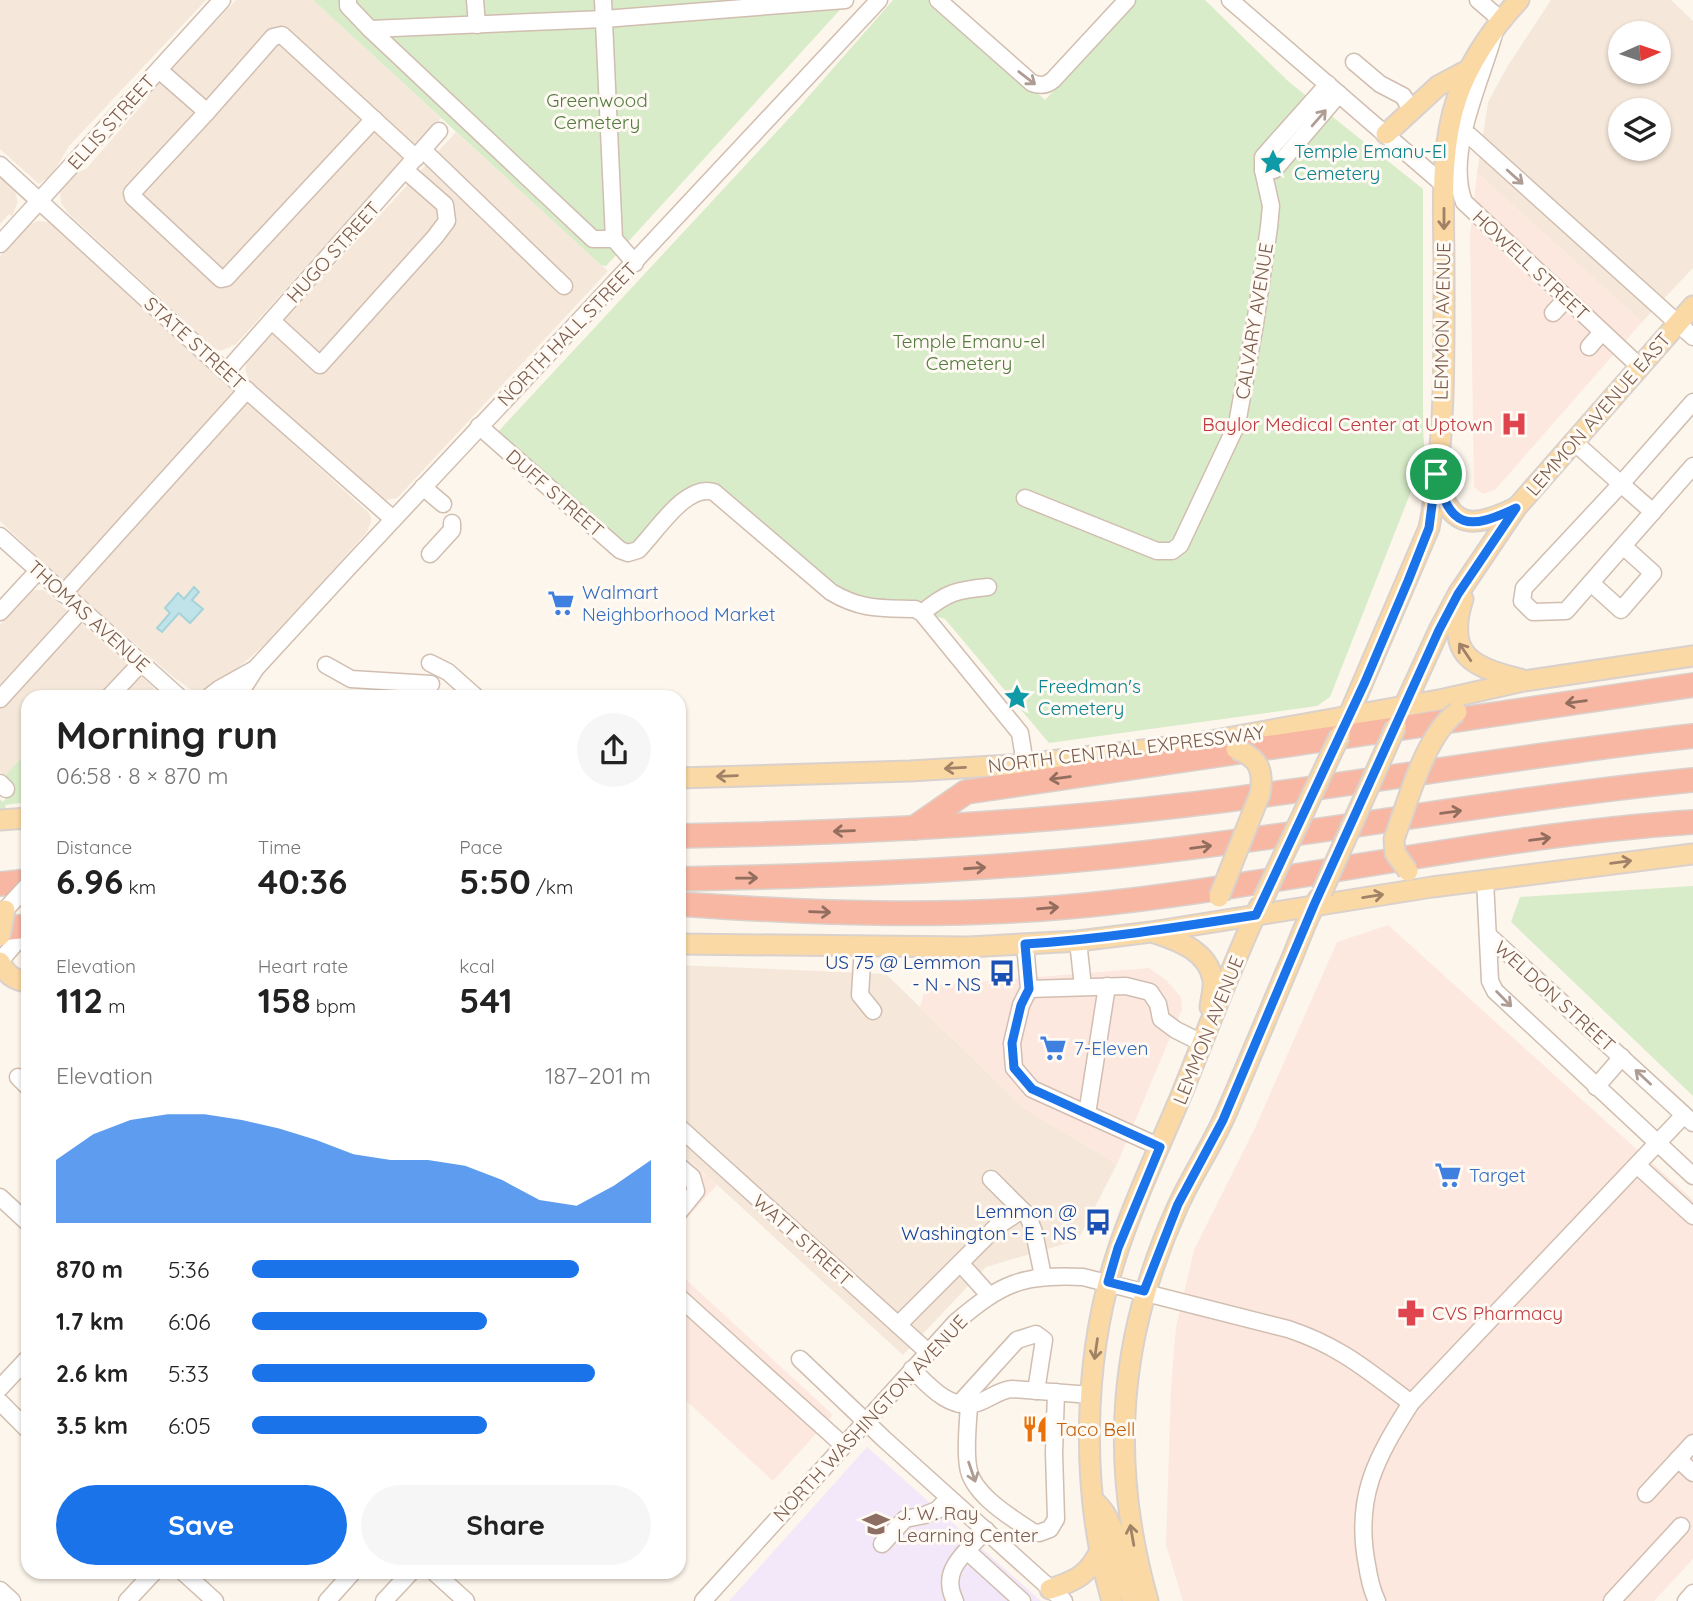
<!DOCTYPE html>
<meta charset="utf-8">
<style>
body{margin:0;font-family:Quicksand,sans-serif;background:#f6f6f6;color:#222;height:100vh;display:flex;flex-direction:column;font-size:26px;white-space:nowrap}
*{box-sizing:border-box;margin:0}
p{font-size:23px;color:#767676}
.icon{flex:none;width:38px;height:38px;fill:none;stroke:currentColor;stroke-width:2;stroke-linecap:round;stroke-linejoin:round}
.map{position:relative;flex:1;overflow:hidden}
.sheet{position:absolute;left:21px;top:690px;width:665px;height:889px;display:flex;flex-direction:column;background:#fff;border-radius:21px;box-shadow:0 2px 5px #0004}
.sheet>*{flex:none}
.needle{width:46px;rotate:87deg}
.fabs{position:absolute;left:1608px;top:21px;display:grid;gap:14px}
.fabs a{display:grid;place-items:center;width:63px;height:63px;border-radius:50%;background:#fff;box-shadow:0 2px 5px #0004;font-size:35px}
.pin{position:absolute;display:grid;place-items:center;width:60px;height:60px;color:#fff;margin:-30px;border:4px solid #fff;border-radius:50%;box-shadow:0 2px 7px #0007}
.round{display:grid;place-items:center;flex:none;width:74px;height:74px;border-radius:37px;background:#f6f6f6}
.overview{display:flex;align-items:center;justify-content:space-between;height:119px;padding:0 35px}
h1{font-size:38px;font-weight:700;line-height:52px}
.stats{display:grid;grid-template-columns:repeat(3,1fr);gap:10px;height:119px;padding:7px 35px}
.stats div{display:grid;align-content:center}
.stats b{font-size:35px;font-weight:700}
.stats small{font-size:19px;font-weight:400}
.stats p{font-size:19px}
.chart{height:196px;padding:14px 35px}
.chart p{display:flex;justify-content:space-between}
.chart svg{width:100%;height:126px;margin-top:7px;fill:#1a73e8;opacity:.7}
.button{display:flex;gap:14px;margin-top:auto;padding:14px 35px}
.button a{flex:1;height:80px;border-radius:42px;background:#1a73e8;color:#fff;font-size:28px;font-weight:700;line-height:80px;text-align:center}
.button a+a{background:#f6f6f6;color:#222}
ul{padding:0 35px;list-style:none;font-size:23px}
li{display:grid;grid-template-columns:112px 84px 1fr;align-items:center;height:52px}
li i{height:18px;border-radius:9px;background:#1a73e8}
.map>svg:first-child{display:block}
.residential{fill:#f5e8da;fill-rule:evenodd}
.commercial{fill:#fde8e0}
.education{fill:#f3e8fa}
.green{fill:#d8ecc9}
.water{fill:#bfe3e8;stroke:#a5d3da;stroke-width:2}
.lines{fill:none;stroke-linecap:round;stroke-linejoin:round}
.minor-casing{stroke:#d1beb0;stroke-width:19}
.major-casing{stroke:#dad1cd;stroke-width:23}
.highway-casing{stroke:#dad1cd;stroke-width:26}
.minor{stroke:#fff;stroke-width:16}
.major{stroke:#fbd9a5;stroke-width:19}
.highway{stroke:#f7b7a3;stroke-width:23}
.minor-bridge-casing{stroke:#d1beb0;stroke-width:19;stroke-linecap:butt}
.major-bridge-casing{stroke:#dad1cd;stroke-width:23;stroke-linecap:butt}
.minor-bridge{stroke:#fff;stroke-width:16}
.major-bridge{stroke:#fbd9a5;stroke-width:19}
.oneway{stroke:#af9d94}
.oneway2{stroke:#a18267}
.oneway3{stroke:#936e5e}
.route-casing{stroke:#fff;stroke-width:14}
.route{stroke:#1a73e8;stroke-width:9}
.labels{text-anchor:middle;stroke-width:6;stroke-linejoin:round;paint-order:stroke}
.park-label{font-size:19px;fill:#537a41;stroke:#fffaf3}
.street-label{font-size:19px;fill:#7a5c4d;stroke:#fffaf3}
.culture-label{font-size:19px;fill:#0d838f;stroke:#fffaf3;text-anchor:start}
.health-label{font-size:19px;fill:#be3a42;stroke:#fffaf3;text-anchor:end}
.shop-label{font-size:19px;fill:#366cbe;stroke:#fffaf3;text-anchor:start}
.transit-label{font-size:19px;fill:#164399;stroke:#fffaf3;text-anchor:end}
.food-label{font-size:19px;fill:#c56008;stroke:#fffaf3;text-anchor:start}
.education-label{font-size:19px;fill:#785e54;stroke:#fffaf3;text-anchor:start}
</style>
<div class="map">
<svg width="1693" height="1601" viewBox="0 0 1693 1601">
<rect width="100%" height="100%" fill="#fdf6ec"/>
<g class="residential">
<path d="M0,0H206L69,146L52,175L39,184L0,149Z"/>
<path d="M236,0H313L441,118L236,344L221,351L214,348L69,214L61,203L60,193L77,172L86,169L147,99L148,93Z"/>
<path d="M1551,0H1671L1693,21V268L1642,322L1477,173L1488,102L1507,67ZM1620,33H1659V72H1620ZM1620,110H1659V149H1620Z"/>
<path d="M456,132L608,271L402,493L397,498L385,500L252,383L248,378L245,369L247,362L282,322Z"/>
<path d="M0,177L15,192L18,202L12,216L9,214L0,224Z"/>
<path d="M37,221L48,222L53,225L369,513L371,517V522L367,532L266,644L240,666L205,690L194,692L172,676L57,576L0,521V256L26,227Z"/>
<path d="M34,590H44L152,686L158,696H28V751L5,776L0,772V625L28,593Z"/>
<path d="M679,965L886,974L1024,1108L1117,1164L1078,1240L986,1267L903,1355L679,1150Z"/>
</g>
<g class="commercial">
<path d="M1477,173L1642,322L1495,490L1483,494L1474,487L1470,235Z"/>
<path d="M1388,925L1693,1200V1559L1654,1601H1183L1166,1545L1171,1387L1176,1327L1194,1250L1255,1128L1337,942Z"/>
<path d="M1149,968L1166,980L1181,997L1182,1009L1117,1164L1024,1108L920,1007L926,986Z"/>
<path d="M679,1150L717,1185L679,1227Z"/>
<path d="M679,1273L833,1415L773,1481L679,1394Z"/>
</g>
<path class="education" d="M867,1447L1041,1601H729Z"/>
<g class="green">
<path d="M313,0H849L606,266L601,265Z"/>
<path d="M893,0H935L1045,100L1135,0H1205L1289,82L1423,189V430L1425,456L1330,697L1317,706L1049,743L945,619L877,600L850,596L832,585L713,485L695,484L675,497L639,543L630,546L624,545L495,435L794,113Z"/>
<path d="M28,751V802L5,805L7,811L0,812V799L3,802L15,788L5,776Z"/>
<path d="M1693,886V1096L1511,922L1520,897Z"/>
</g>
<path class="water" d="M194,587L199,592L192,600L203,609L190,623L179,613L162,632L157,628L170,613L165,608L178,593L184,599Z"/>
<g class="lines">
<g class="minor-casing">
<g id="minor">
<path d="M348,0V6L370,29"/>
<path d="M475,0L477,25"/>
<path d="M603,0L614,239L635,263"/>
<path d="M938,0L1032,83C1040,86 1046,86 1053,80L1127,0"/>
<path d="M1230,0L1444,185"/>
<path d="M1478,0L1501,20"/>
<path d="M1494,34C1481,82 1445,153 1464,202L1639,366"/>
<path d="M1354,62L1380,84L1403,96L1412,111"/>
<path d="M159,70L207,112L273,37L282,35L416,158"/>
<path d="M207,112L132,193L133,197L221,279L226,278L374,119"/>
<path d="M1463,134L1470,136L1693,337"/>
<path d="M423,150L564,286"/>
<path d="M0,165L226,372L393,519"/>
<path d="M1263,170H1274L1339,94"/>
<path d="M614,239H593L370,29L604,19L845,0"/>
<path d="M0,244L222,0"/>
<path d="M1553,313L1566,299"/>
<path d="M272,321L320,365L435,237L447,221L445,205L405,170"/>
<path d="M1589,347L1602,332"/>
<path d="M226,372L439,131"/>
<path d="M479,426L620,550L628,553L638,550C657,531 686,483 714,492L831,592C861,610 881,608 915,609L922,613L1020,733L1025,764"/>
<path d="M1573,441L1621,484L1524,588L1522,601L1533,612L1566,611L1693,466"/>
<path d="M423,487L443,504"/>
<path d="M1025,498L1157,551H1172L1180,545L1237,424L1255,324L1269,227L1271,206L1263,170V157L1328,84"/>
<path d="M1653,512L1621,484L1693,402"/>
<path d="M0,536L178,696"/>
<path d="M430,554L452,530V523"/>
<path d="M1591,583L1621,610L1653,573L1623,546"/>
<path d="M63,594L247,390"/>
<path d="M0,612L38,571"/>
<path d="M922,613C947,592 957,590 988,587"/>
<path d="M430,663L448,672L475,696"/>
<path d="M326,665L351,679L431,684"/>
<path d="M110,696L141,663"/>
<path d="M210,696L219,689L253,670"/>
<path d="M238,696L256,668L347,569L879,0"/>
<path d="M0,699L81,610"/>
<path d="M0,783L6,789"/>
<path d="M1485,880L1490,981L1495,991L1693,1176"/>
<path d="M1488,935L1693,1123"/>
<path d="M1078,941L1083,987"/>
<path d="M1025,944L1029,989L1021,1005L1012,1043L1014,1068L1032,1089L1160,1147"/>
<path d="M863,947L860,995L873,1011"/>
<path d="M0,961L28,929"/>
<path d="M1029,989L1126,986L1150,992L1158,1004L1161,1019L1176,1030L1202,1043"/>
<path d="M18,1077L28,1087"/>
<path d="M1596,1087L1622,1057"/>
<path d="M1087,1114L1107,986"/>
<path d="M679,1127L928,1352"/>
<path d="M1637,1165L1693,1216"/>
<path d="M679,1166L692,1177L696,1191L679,1212"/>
<path d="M991,1179L1028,1216L1034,1232L1043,1276"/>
<path d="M0,1197L28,1223"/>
<path d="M961,1264L989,1295"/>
<path d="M679,1297L843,1445"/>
<path d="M898,1325L996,1227L1022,1210"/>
<path d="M800,1359L884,1439L1064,1601"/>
<path d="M912,1369C929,1386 950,1411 977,1403C990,1399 999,1390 1012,1389L1091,1395"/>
<path d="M0,1388L28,1358"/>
<path d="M0,1402L28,1430"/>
<path d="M959,1404L1017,1340L1036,1334L1044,1340L1036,1391"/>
<path d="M969,1405C968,1425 965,1447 968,1466C971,1494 1012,1518 1033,1532L1039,1533L1050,1529L1056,1519L1054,1453L1056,1392"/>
<path d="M1678,1459L1693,1473"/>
<path d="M1646,1494L1693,1443"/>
<path d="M882,1544L905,1519L925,1515L937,1510L949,1498"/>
<path d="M967,1551L1022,1601"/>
<path d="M183,1572L215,1601"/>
<path d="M434,1572L466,1601"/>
<path d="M0,1590L12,1601"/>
<path d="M127,1601L154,1572"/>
<path d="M327,1601L353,1572"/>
<path d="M384,1601L411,1572"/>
<path d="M703,1601L956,1322C1002,1283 1022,1274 1083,1277L1288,1329C1340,1346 1368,1371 1411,1403"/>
<path d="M955,1601C939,1569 966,1553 986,1530"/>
<path d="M1377,1601C1371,1589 1369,1578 1367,1565C1354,1497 1376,1458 1411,1403L1684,1115"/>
<path d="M1612,1601L1681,1526"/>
<path d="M1686,1601L1693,1593"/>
</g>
</g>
<g class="major-casing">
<g id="major">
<path d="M1386,134L1438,86L1468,70"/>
<path d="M1438,482C1451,531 1476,527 1515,508"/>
<path d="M1463,599C1445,655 1472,667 1520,679"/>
<path d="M1400,715L1439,630L1458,594L1516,508L1693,306"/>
<path d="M1345,724L1429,528C1446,443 1444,354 1444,268C1444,212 1439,152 1457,98C1470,60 1492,29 1519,0"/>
<path d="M679,778L910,771L1025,764L1193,744L1444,699L1524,681L1693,656"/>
<path d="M0,820L28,818"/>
<path d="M1155,933C1179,941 1208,951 1213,980C1214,988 1211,999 1210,1007"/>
<path d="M679,944L968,947L1078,941L1151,932L1432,887L1693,854"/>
<path d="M0,962C7,975 13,980 28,982"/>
<path d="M1094,1501C1124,1527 1113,1569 1134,1601"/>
<path d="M1050,1589C1076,1581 1090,1574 1101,1548"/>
<path d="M1112,1601C1080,1492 1082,1358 1118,1250C1135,1198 1159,1148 1180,1098C1206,1034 1230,969 1259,907"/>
<path d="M1148,1601C1109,1463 1118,1338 1177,1208C1192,1174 1214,1143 1228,1109C1248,1063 1267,1017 1286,972C1297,948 1305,921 1318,899"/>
</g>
</g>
<g class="highway-casing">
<g id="highway">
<path d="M914,828L966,792L1693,685"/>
<path d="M679,836C848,833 1017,825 1185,805C1355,785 1523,755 1693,736"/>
<path d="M679,879C825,876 971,871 1117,856C1310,836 1500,799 1693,780"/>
<path d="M0,884L28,881"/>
<path d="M679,904C822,914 964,919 1107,903C1302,881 1496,835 1693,822"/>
<path d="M0,929L28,926"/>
</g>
</g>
<use href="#minor" class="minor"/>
<use href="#major" class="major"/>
<use href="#highway" class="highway"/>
<g class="minor-bridge-casing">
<path id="minor-bridge" d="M5,910L28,885"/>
</g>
<g class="major-bridge-casing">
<g id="major-bridge">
<path d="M1408,871L1395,853L1394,839C1408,801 1425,735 1457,712"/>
<path d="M1322,892L1396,726"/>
<path d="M1219,897L1260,794C1264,770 1259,758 1236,749"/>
<path d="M1263,899L1340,735"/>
<path d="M0,936L5,910"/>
</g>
</g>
<use href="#minor-bridge" class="minor-bridge"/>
<use href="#major-bridge" class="major-bridge"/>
</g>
<defs><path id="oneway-shaft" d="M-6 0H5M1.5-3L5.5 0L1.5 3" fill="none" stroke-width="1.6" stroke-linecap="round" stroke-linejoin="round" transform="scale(1.75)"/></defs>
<g class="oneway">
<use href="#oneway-shaft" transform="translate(1027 78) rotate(38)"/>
<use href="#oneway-shaft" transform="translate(1319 118) rotate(-49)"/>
<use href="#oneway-shaft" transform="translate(1515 177) rotate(42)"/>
<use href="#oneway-shaft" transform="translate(1504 999) rotate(45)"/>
<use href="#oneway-shaft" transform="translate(1643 1077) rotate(-137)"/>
<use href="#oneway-shaft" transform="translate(972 1472) rotate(71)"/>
</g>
<g class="oneway2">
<use href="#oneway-shaft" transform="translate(1444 219) rotate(90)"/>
<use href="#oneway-shaft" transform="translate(1465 652) rotate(-124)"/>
<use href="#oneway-shaft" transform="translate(955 768) rotate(177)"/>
<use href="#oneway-shaft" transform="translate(727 776) rotate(178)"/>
<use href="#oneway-shaft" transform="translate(1621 862) rotate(-7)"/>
<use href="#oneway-shaft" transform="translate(1373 896) rotate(-9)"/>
<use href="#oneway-shaft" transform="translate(1096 1349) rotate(98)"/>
<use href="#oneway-shaft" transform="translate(1132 1535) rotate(-100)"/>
</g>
<g class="oneway3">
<use href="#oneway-shaft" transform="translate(1576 702) rotate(172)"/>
<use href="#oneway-shaft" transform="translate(1060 778) rotate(172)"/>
<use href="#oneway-shaft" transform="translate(1451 812) rotate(-8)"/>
<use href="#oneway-shaft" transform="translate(844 831) rotate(178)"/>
<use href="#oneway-shaft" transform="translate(1540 839) rotate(-8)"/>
<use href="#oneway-shaft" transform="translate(1201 847) rotate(-7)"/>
<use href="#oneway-shaft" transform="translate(975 868) rotate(-4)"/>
<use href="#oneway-shaft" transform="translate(747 878) rotate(-1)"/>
<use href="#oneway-shaft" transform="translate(1048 908) rotate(-5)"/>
<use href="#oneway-shaft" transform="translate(820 912) rotate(2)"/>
</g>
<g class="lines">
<g class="route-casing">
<path id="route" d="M1436,474C1450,529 1468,531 1516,508L1458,594L1439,630L1314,905L1223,1120L1178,1204L1144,1291L1108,1282L1118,1248L1160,1147L1032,1089L1014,1068L1012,1043L1021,1005L1029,989L1025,944C1103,939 1179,927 1256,915L1365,682L1408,581L1429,528Z"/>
</g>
<use href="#route" class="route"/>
</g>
<defs>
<g id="sight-bare" transform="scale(2.1)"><path d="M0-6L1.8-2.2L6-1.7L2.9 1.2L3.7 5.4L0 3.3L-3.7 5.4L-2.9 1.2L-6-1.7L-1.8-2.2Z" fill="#0f9aa8" stroke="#fffaf3" stroke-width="2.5" paint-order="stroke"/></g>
<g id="hospital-bare" transform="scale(2.1)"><path d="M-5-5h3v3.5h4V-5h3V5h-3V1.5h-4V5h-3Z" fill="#e0444e" stroke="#fffaf3" stroke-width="2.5" paint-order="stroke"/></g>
<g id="supermarket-bare" transform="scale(2.1)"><path d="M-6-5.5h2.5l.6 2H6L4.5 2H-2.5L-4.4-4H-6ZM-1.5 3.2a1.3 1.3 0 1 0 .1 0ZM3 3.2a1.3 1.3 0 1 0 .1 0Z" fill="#3f7fe0" stroke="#fffaf3" stroke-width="2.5" paint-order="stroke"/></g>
<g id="bus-bare" transform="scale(2.1)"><path d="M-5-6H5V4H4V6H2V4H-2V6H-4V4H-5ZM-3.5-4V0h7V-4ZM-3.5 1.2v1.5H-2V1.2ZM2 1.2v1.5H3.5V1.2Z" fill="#1a4fb4" stroke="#fffaf3" stroke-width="2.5" paint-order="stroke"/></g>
<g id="pharmacy-bare" transform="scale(2.1)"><path d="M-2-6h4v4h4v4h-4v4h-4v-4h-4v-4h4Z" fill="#e0444e" stroke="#fffaf3" stroke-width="2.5" paint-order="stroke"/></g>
<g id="restaurant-bare" transform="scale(2.1)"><path d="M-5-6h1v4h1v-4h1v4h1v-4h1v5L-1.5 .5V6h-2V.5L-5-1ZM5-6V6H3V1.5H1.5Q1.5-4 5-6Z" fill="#e8710a" stroke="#fffaf3" stroke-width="2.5" paint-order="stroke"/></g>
<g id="school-bare" transform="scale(2.1)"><path d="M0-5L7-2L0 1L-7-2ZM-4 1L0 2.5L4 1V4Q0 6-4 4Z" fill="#8d6e63" stroke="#fffaf3" stroke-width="2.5" paint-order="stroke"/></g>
</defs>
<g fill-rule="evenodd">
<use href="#sight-bare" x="1273" y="162"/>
<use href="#hospital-bare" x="1514" y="424"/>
<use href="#supermarket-bare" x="561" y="603"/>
<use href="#sight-bare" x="1017" y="697"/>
<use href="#bus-bare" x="1002" y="973"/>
<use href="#supermarket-bare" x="1053" y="1048"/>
<use href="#supermarket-bare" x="1448" y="1175"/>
<use href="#bus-bare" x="1098" y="1222"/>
<use href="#pharmacy-bare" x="1411" y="1313"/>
<use href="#restaurant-bare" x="1035" y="1429"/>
<use href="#school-bare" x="876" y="1524"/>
</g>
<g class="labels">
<g class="park-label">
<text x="597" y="107">Greenwood<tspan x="597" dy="22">Cemetery</tspan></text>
<text x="969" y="348">Temple Emanu-el<tspan x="969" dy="22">Cemetery</tspan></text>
</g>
<g class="street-label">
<text transform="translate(111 122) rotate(-48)" y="7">ELLIS STREET</text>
<text transform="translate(333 252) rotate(-48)" y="7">HUGO STREET</text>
<text transform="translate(1531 265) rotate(43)" y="7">HOWELL STREET</text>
<text transform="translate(1254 321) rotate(-81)" y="7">CALVARY AVENUE</text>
<text transform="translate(1442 321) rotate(-89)" y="7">LEMMON AVENUE</text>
<text transform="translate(567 334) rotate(-46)" y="7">NORTH HALL STREET</text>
<text transform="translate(195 343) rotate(42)" y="7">STATE STREET</text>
<text transform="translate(1598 414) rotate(-49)" y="7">LEMMON AVENUE EAST</text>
<text transform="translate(555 493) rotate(41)" y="7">DUFF STREET</text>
<text transform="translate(89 616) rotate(42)" y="7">THOMAS AVENUE</text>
<text transform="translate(1126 749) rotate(-7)" y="7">NORTH CENTRAL EXPRESSWAY</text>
<text transform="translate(1555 996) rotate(42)" y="7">WELDON STREET</text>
<text transform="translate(1208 1030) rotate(-68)" y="7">LEMMON AVENUE</text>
<text transform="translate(803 1240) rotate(42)" y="7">WATT STREET</text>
<text transform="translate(870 1418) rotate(-47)" y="7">NORTH WASHINGTON AVENUE</text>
</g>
<g class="culture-label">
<text x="1294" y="158">Temple Emanu-El<tspan x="1294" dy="22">Cemetery</tspan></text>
<text x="1038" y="693">Freedman's<tspan x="1038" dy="22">Cemetery</tspan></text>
</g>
<g class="health-label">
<text x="1493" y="431">Baylor Medical Center at Uptown</text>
<text x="1432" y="1320" text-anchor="start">CVS Pharmacy</text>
</g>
<g class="shop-label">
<text x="582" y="599">Walmart<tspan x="582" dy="22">Neighborhood Market</tspan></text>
<text x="1074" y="1055">7-Eleven</text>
<text x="1469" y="1182">Target</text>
</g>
<g class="transit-label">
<text x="981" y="969">US 75 @ Lemmon<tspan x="981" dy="22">- N - NS</tspan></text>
<text x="1077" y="1218">Lemmon @<tspan x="1077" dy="22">Washington - E - NS</tspan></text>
</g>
<g class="food-label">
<text x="1056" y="1436">Taco Bell</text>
</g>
<g class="education-label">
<text x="897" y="1520">J. W. Ray<tspan x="897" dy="22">Learning Center</tspan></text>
</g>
</g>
</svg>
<div class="fabs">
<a><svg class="needle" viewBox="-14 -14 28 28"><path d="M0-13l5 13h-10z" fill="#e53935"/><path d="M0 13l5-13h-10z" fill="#767676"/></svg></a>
<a><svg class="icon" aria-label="layers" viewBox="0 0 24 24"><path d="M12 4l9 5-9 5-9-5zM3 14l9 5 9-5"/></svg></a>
</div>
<div class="pin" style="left:1436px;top:474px;background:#1e9e55"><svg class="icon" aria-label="arrive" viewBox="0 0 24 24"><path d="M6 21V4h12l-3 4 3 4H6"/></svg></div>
<section class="sheet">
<div class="overview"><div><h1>Morning run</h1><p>06:58 · 8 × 870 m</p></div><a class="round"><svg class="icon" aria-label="share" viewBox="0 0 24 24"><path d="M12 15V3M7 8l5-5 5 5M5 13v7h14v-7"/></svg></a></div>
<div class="stats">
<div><p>Distance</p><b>6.96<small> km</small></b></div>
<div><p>Time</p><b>40:36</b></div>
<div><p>Pace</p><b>5:50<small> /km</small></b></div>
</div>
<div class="stats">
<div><p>Elevation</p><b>112<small> m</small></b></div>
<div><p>Heart rate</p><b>158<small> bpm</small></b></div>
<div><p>kcal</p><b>541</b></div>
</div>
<div class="chart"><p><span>Elevation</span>187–201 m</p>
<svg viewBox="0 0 160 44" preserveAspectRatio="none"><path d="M0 44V22L10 13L20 8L30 6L40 6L50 8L60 11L70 15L80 20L90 22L100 22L110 24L120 29L130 36L140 38L150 31L160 22V44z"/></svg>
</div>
<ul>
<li><b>870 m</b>5:36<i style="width:82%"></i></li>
<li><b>1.7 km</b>6:06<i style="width:59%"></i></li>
<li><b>2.6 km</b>5:33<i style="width:86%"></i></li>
<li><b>3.5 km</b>6:05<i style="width:59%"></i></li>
</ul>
<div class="button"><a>Save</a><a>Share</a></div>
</section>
</div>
